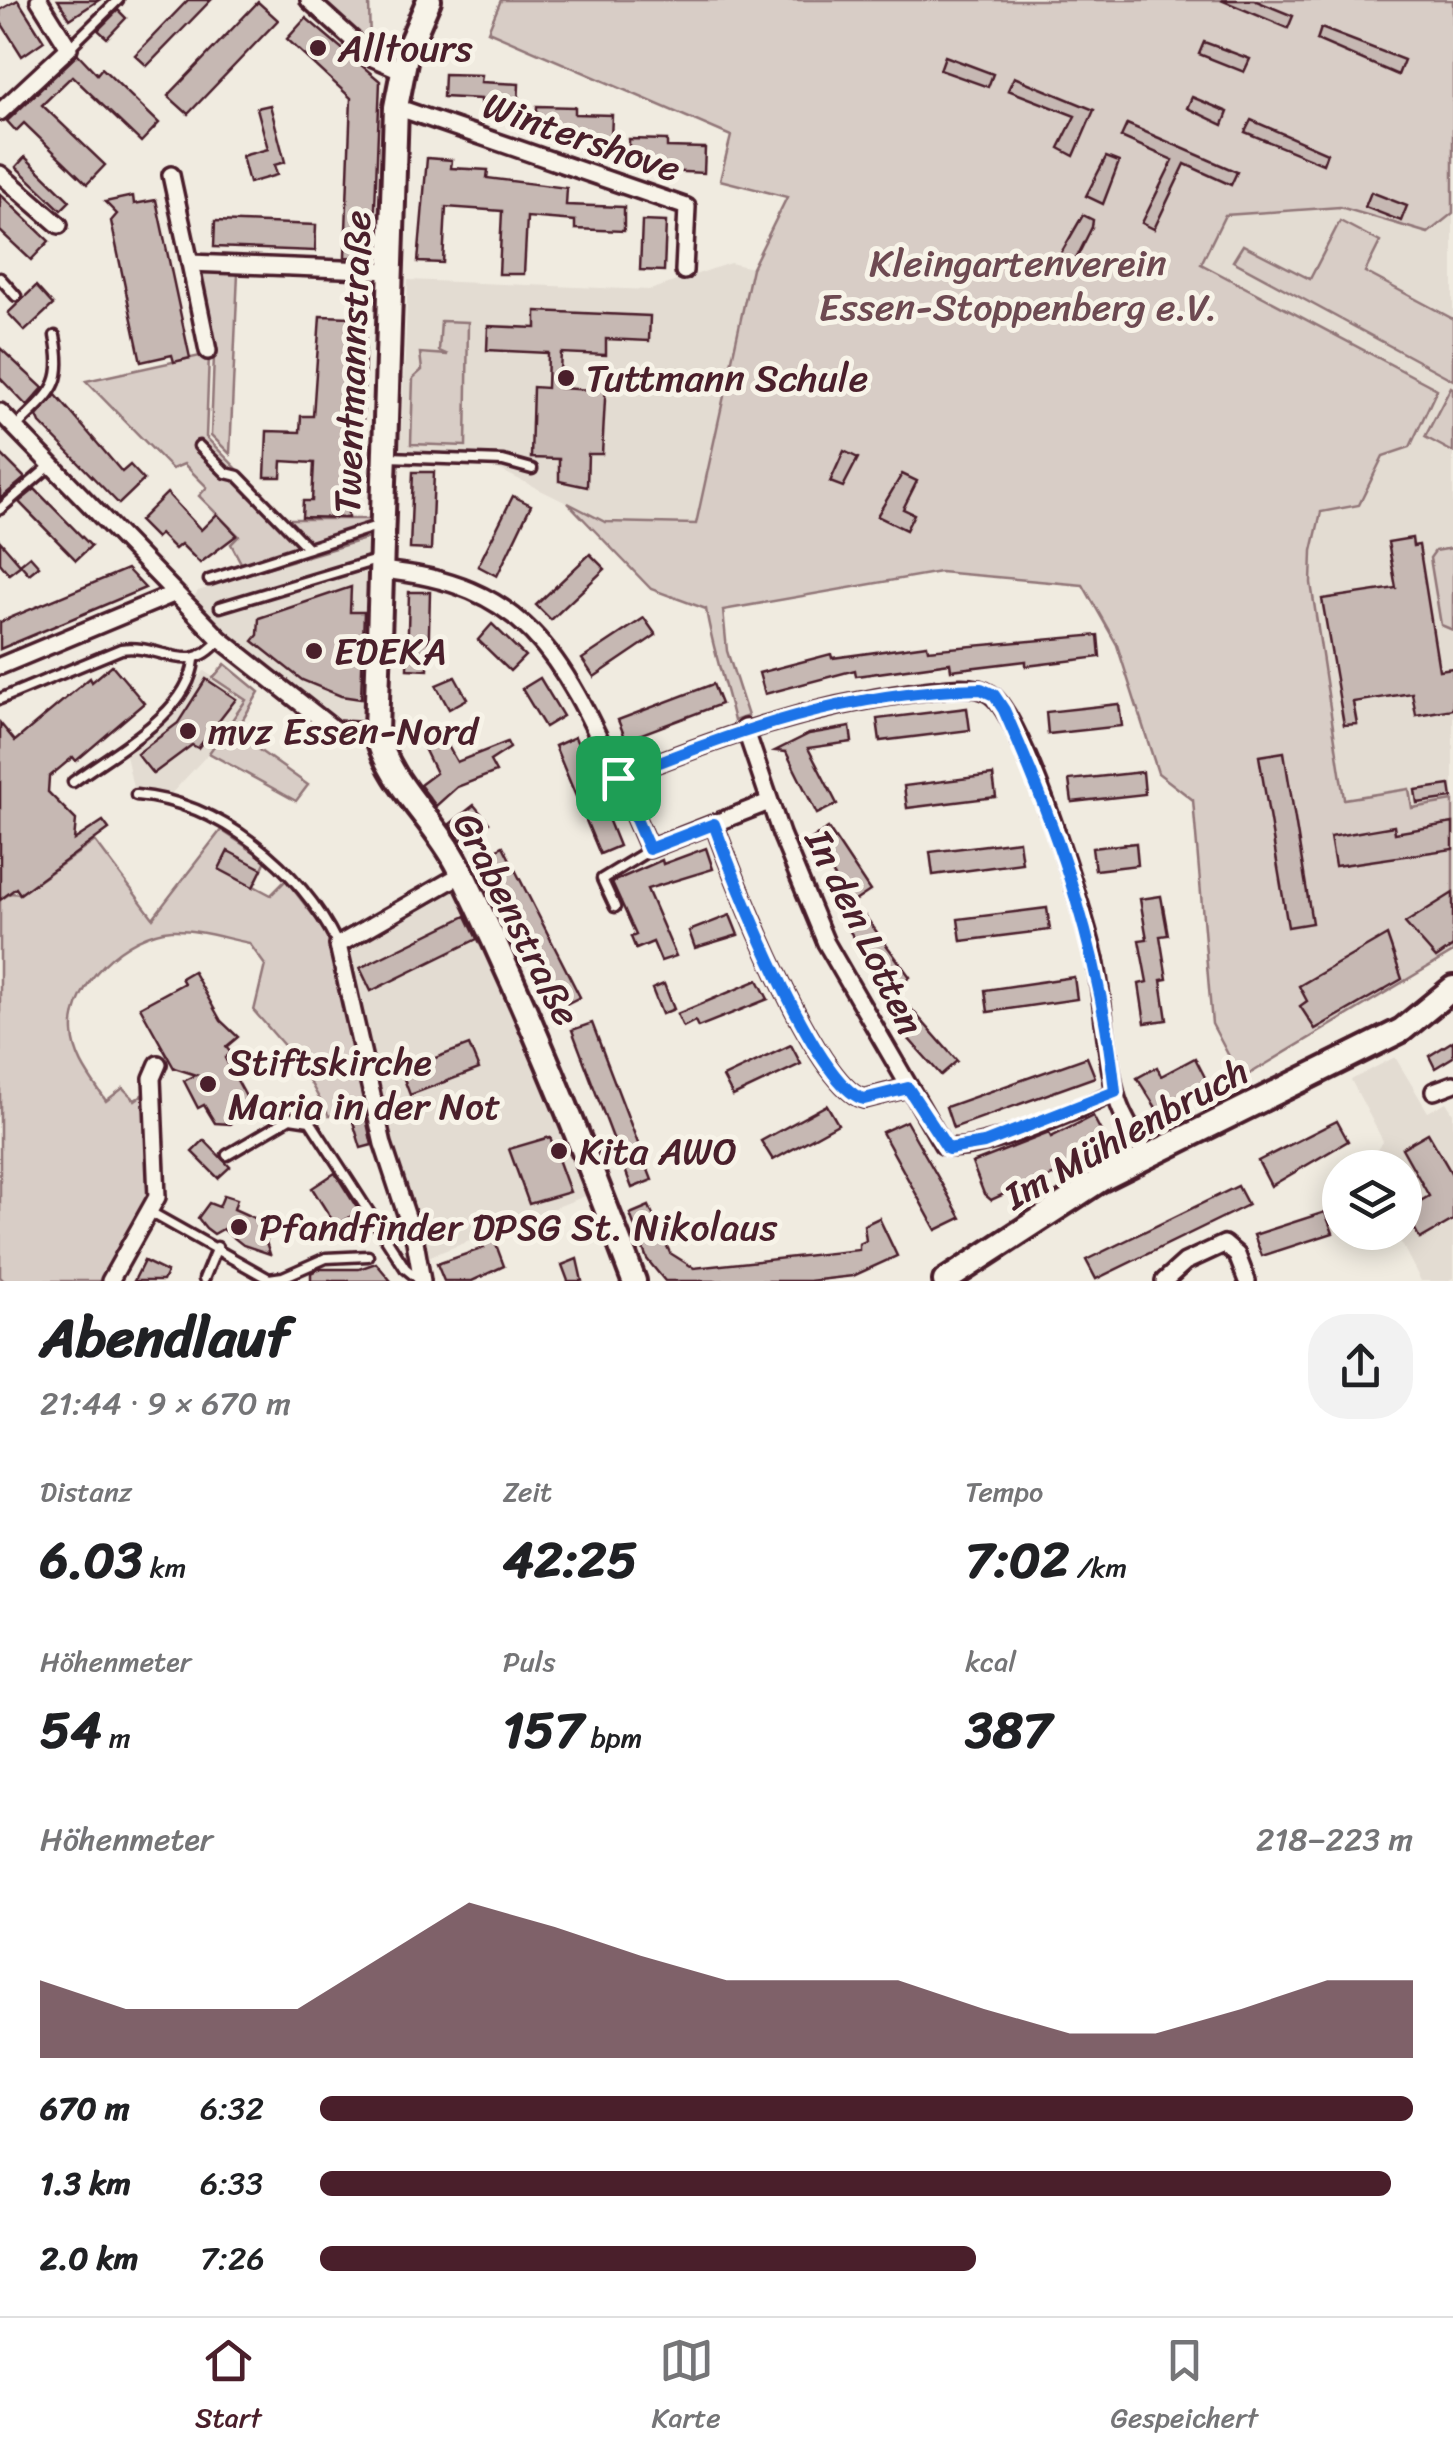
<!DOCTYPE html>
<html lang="de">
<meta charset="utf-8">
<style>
body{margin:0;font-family:Sriracha,sans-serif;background:#f2f2f2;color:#202124;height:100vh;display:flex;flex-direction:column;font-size:38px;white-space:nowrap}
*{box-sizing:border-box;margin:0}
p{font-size:32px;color:#757577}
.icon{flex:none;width:55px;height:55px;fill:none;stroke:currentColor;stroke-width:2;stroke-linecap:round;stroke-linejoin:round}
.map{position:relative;height:1281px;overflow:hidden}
.panel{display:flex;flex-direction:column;background:#fff;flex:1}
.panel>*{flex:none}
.buttons{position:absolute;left:1322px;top:1150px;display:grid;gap:20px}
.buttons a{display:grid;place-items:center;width:100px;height:100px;border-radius:50%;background:#fff;box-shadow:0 5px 25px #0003;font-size:50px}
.pin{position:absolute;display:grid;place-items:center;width:85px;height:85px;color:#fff;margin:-42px;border-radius:20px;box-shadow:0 5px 15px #0006}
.round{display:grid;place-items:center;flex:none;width:105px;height:105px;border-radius:40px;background:#f2f2f2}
.headline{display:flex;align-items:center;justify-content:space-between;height:170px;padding:0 40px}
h1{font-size:55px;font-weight:700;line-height:75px}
.metrics{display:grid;grid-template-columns:repeat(3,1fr);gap:15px;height:170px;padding:10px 40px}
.metrics div{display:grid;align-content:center}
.metrics b{font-size:50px;font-weight:700}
.metrics small{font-size:28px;font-weight:400}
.metrics p{font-size:28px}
.chart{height:280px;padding:20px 40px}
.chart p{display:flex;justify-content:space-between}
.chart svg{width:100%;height:180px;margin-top:10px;fill:#4a1f2b;opacity:.7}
ul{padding:0 40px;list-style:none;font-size:32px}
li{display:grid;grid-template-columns:160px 120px 1fr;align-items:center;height:75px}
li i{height:25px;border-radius:12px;background:#4a1f2b}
.menu{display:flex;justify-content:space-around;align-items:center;height:140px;border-top:2px solid #e0e0e0;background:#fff;font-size:28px;color:#757577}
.menu a{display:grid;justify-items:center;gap:5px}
.menu .on{color:#4a1f2b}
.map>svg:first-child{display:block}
.built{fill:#e3dcd2}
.green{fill:#d8cdc6;stroke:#917678;stroke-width:2.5}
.building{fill:#c6b8b3;stroke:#4a1f2b;stroke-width:2.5}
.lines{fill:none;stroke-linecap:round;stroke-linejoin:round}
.lane-casing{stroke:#4a1f2b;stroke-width:15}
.street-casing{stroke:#4a1f2b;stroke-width:22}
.secondary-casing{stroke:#4a1f2b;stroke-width:30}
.lane{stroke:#f7f3e8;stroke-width:8}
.street{stroke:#f7f3e8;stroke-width:15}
.secondary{stroke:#f7f3e8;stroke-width:22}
.route-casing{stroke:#fff;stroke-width:20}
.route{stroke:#1a73e8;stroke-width:12}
.poi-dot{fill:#4a1f2b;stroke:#f7f3e8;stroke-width:4}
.labels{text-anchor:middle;stroke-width:10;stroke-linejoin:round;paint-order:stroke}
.poi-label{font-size:38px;fill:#4a1f2b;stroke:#f7f3e8;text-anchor:start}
.street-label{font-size:38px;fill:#4a1f2b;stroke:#f7f3e8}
.park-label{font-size:38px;fill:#6e4a52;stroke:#f7f3e8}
</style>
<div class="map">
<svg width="1453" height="1281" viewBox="0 0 1453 1281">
<rect width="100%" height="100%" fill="#f0ebe0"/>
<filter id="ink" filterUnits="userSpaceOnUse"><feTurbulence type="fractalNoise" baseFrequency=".01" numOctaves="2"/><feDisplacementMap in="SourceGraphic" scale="20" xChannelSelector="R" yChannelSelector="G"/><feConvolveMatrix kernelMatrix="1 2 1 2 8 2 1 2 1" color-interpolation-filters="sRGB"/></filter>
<g filter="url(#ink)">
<g class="built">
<path d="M1340,207L1427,233L1453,213V801L1412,808L1408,790L1344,799L1311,583L1312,551L1321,512L1359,505L1383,456L1200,265L1225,215Z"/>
<path d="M730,263L752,268L696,524L605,522L490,465L400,462L408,280L650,290Z"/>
<path d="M379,535L372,730H345L188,605L198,591Z"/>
<path d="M204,671L247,700L209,753L170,795L133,788L125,750L177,708Z"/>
<path d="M461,878L593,1193L423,1259L340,946Z"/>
<path d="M1395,1057L1428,1112L1446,1102L1453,1113V1278L1447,1281H1421L1396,1233L1405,1232V1168L1365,1167L1383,1141L1351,1080Z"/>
</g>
<g class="green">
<path d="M321,0H369L370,47Z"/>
<path d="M501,0H1453V213L1428,233L1340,207L1225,215L1201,264L1437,389L1410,447L1383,456L1359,505L1321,512L1312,551L1311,583L1344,799L1409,789L1412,808L1453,801V952L1241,1079L1212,1024L1193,800L1158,773L1117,645L1083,585L940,572L723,610L727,651L748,716L734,721C725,682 712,648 706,609L651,589L568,503L605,522L696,524L752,268L787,197L720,180L731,136L488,31Z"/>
<path d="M1340,221L1380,242L1365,272L1453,319V380L1233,261L1243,245L1310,279Z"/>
<path d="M193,267L238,273L230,454L211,435L214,355Z"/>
<path d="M441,321L468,322L466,446L411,444L413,378L422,370L420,353L448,355L439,351Z"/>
<path d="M209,354L206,437L286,519H379V535L247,574L231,544L239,536L199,496L207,487L184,464L172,469L86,381Z"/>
<path d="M1451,387L1453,388V452L1425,437Z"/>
<path d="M1453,548V630L1441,625L1430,558L1435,551Z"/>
<path d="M225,664L259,692L235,733L308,785L296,801L209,753L246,700L213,678Z"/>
<path d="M221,830L266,860L254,886L271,895L286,880L333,941L370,1107L329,1116L300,1064L254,1011L265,965L249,943C224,938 197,929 172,930C127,933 70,984 73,1032C74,1059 92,1080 106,1101L123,1088L135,1100L142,1095L149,1102L152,1191L102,1281H4L0,1277V900L11,893L20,894L95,841L153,918Z"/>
</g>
<g class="building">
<path d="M18,0L44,41L22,56L0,21V10Z"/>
<path d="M58,0H99L70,19Z"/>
<path d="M188,0H211L147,66L135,55Z"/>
<path d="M1221,0H1254L1293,16L1288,28Z"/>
<path d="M258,2L278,20L188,114L168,96Z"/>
<path d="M118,10L126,18L107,38L98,30Z"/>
<path d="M306,18L380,81L373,258L345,257L351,98L287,39Z"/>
<path d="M1321,28L1404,60L1398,75L1317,40Z"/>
<path d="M1204,42L1250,59L1244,72L1199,54Z"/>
<path d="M78,54L97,74L102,68L159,123L141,142L72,76L42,105L105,165L87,184L24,123L16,131L7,121Z"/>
<path d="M945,56L993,74L988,87L940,70Z"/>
<path d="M444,74L482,75L481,82L519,84L518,107L481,106V99L443,97Z"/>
<path d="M1014,77L1094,110L1074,156L1059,148L1075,116L1008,90Z"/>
<path d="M1192,97L1228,112L1223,125L1187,108Z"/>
<path d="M270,105L285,162L274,165L277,175L249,183L242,156L268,149L257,108Z"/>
<path d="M537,106L575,107V114L612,115L611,140L574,139V131L536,130Z"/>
<path d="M1251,120L1327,153L1323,164L1245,132Z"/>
<path d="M1127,124L1237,172L1231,185L1185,164L1154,229L1142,223L1173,160L1121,137Z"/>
<path d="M629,139L667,140V147L705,148L704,173L666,171V164L629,163Z"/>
<path d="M25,157L70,201L61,210L16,167Z"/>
<path d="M1106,157L1119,162L1103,204L1086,196Z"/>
<path d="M427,158L452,160L451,168L488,170L487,178L567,188L566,205L624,207V231L575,229V221L527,217L524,274H499L502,211L446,207L443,263L418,262Z"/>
<path d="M1371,192L1407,206L1401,221L1365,207Z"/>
<path d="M0,194L49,241L31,260L0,231Z"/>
<path d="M133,196L134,204L156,200L190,358L174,362L172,355L141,362L111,221L117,214L105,202Z"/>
<path d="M1083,215L1093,220L1092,227L1072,267L1057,260Z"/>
<path d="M215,221L316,225L315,251L214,247Z"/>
<path d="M642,221L666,222L664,271L640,270Z"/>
<path d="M36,286L53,305L25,331L8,313Z"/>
<path d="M536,311L650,316L649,341L606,339V355L561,353L559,388L593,390V381H606L602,454H588L587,487L559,481V459L531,458L533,387L547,388L548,353L487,350L488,326L536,328Z"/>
<path d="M320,316L352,317L351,325H366L361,484H347L348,518L302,517L303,501H312L314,463L282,461L281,477H265L267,431L300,432L301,416H313Z"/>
<path d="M0,348L43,388L27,406L0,378Z"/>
<path d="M56,395L122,472L130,465L144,480L119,504L40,423L37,416Z"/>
<path d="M844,451L858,458L843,487L830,482Z"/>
<path d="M0,453L25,478L0,499Z"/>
<path d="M413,472H434L431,550L410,549Z"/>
<path d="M902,474L917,481L903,509L914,514L906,530L877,516Z"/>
<path d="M35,489L91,546L76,560L19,502Z"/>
<path d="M167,493L201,530L217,514L237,535L200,563L181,544L175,549L160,534L156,538L139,521Z"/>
<path d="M513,496L531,505L497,576L478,566Z"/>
<path d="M1412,538L1413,546L1419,545L1439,670L1453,668V709L1416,715L1412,693L1353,702L1357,724L1344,725L1322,599L1396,588L1388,542Z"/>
<path d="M0,541L20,564L30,556L39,566L29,574L21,565L9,574L0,563Z"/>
<path d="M590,554L605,569L551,620L536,605Z"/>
<path d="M127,569L145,588L0,649V622Z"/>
<path d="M351,587L350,612H364L361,699L341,696L302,680L253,641L258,635L259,618Z"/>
<path d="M409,592H430L428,670L407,669Z"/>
<path d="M644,618L656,635L594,677L582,659Z"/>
<path d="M492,624L525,656L510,671L478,640Z"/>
<path d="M1098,635L1100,657L1026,666V661L951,670L950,663L856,676L855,670L765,694L759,673L831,654L832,658L927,645L928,650Z"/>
<path d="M112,665L144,703L76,761L73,757L49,777L48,792L76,820L74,840L103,821L109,829L20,894L16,888L0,900V723L15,741L90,678L92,682Z"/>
<path d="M455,677L467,699L449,709L436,685Z"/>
<path d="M540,678L563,716L545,727L522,689Z"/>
<path d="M206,679L236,699L198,748L192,745L153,774L137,754L178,723Z"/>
<path d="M713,684L721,704L626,740L618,720Z"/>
<path d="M1119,704L1122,726L1048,734L1046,712Z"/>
<path d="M967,708L970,730L880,741L877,719Z"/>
<path d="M850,727L852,742L808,748L837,804L817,814L786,752L775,751L809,734Z"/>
<path d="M438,728L457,762L507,742L510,748L490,761L496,772L457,787L436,806L420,785L436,773L419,738Z"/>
<path d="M575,737L619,846L600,854L555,746Z"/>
<path d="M1284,752L1312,923L1288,927L1259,756Z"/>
<path d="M1143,772L1145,794L1072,802L1069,780Z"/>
<path d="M993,775L996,797L907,808L904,786Z"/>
<path d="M1450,785L1452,798L1417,803L1415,790Z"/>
<path d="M474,805L489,823L461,840L450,824Z"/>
<path d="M1453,823V849L1335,866L1330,837L1394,826L1395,833Z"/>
<path d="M828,828L870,891L852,903L810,840Z"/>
<path d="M1019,841L1022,863L933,875L930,852Z"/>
<path d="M1136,843L1138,865L1095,870L1092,848Z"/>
<path d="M503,846L580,997L560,1007L484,856Z"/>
<path d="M706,848L713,869L647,889L676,956L661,961L653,942L636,949L631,937L636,935L612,882L662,860L663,864Z"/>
<path d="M228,851L262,869L253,887L219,869Z"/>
<path d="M1453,893V946L1436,958L1405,923Z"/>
<path d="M1161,896L1168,935L1160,936L1167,979L1161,980L1167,1020L1145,1023L1139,984L1147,982L1139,940L1147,939L1140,899Z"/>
<path d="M1047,908L1050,930L961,941L958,919Z"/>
<path d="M730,915L738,935L695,948L689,931Z"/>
<path d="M466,916L477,939L371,991L360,968Z"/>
<path d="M865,916L910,977L892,990L848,929Z"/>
<path d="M1387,935L1402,979L1315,1029L1300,1006L1307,1001L1299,986Z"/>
<path d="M193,971L221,1021L238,1037L226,1047L231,1053L225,1058L249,1102L230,1124L215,1123L204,1105L198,1108L184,1081L196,1075L174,1068L140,1007L184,983L181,978Z"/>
<path d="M1074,977L1077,999L988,1012L985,990Z"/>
<path d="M758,980L768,999L698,1027L695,1021L683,1027L677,1014Z"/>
<path d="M664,984L674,1009L662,1014L652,989Z"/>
<path d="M907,1004L957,1061L941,1075L891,1019Z"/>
<path d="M592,1023L652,1180L632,1188L572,1030Z"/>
<path d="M1453,1041V1057L1435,1068L1429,1056Z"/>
<path d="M469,1045L479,1069L410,1095L401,1071Z"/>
<path d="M791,1045L801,1064L733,1096L723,1077Z"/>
<path d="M1087,1057L1095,1077L953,1128L946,1107Z"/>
<path d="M1195,1058L1210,1087L1160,1114L1137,1078L1157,1067L1161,1076Z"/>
<path d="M827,1105L838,1124L773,1160L761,1141Z"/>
<path d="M364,1109L372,1145L361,1148L350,1112Z"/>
<path d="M1093,1116L1107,1143L1102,1146L1104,1150L1026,1189L1024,1185L991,1200L984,1194L972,1163L1049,1133L1051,1137Z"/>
<path d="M906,1121L961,1218L936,1230L882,1132Z"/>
<path d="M1337,1121L1348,1141L1271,1186L1258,1161Z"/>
<path d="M1428,1133L1453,1176V1220L1420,1239L1405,1210L1429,1196L1402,1148Z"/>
<path d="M550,1137L570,1192L529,1204L509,1149Z"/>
<path d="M204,1140L230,1167L218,1178L192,1152Z"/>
<path d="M335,1173L359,1211L336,1226L312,1188Z"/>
<path d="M1238,1186L1248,1205L1096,1279L1086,1260Z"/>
<path d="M224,1195L237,1199L234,1209L272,1226L266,1242L270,1254L243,1245L223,1229L214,1234L206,1228L198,1218L209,1203L219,1207Z"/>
<path d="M649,1206L670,1253L694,1268L859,1250V1244L866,1241L864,1225L879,1218L897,1256L853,1276L809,1281H665L647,1259L630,1214Z"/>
<path d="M1325,1212L1333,1233L1262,1256L1254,1235Z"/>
<path d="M492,1234L504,1266L472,1281H444L437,1264L484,1248L480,1238Z"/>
<path d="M577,1259L582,1281H568L562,1265Z"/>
<path d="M144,1261L167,1272L163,1281H134Z"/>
<path d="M376,1263L391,1281H311V1273L319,1269H359Z"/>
</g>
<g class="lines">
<g class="lane-casing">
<g id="lane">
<path d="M69,48L118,0"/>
<path d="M0,278L16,296"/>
<path d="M15,428C49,393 66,388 55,336"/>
<path d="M199,446L226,473L238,476L308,548"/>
<path d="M388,457L503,461L532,469"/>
<path d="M0,509L51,465"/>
<path d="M209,580L377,526"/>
<path d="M220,607L380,559"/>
<path d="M0,699L121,649C162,643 189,679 220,639"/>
<path d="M73,782C113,752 189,714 194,660"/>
<path d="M136,795C219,802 301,869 337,943"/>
<path d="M615,907L602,879L648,851"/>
<path d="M227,1155L290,1118L310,1121L405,1268L421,1281"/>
<path d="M150,1212L269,1279L283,1277L326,1258L368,1256"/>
<path d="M204,1279L217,1247"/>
</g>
</g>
<g class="street-casing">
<g id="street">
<path d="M309,0L373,58L401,70"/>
<path d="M396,107L687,207L684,271"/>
<path d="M0,112L69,48L39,0"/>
<path d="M0,174L59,225"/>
<path d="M171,175L190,263L391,271"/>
<path d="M190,263L208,351"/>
<path d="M0,412L220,639L335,730L376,732"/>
<path d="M380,570C526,583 561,655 618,778C722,737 804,707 916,692C936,690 973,682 990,694C1024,716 1085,915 1095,960C1104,1004 1105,1053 1116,1095C1121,1116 1136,1137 1146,1156"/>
<path d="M0,666L173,594"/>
<path d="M745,728L781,834L826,943L943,1145C963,1160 1090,1106 1115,1092"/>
<path d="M618,778L649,849L769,802"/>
<path d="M714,824C732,874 816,1089 864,1099L907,1088"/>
<path d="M1434,1091L1453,1084"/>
<path d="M110,1281L157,1197L152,1078L158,1064"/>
<path d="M422,1281L415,1241L383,1144L338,945L462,874"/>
<path d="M1164,1281L1185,1262L1224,1244L1237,1255L1247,1281"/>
</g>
</g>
<g class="secondary-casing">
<g id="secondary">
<path d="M429,0L407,51L396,107L376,732C390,786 434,818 459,867C525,1002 581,1140 634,1281"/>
<path d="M945,1281L1100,1180L1402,1030L1453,988"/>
</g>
</g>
<use href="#lane" class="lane"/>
<use href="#street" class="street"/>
<use href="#secondary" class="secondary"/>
</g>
</g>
<g class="lines" filter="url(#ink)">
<g class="route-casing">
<path id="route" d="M981,689L994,695L1004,710C1060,834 1101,956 1115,1092L984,1143L948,1149L908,1088L864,1099C816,1089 732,874 714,824L649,849L618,778C741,730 847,691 981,689Z"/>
</g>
<use href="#route" class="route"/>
</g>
<g class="poi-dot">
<circle cx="318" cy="48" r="10"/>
<circle cx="566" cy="378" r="10"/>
<circle cx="314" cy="651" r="10"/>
<circle cx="188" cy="731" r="10"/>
<circle cx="208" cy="1084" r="10"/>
<circle cx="559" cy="1151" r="10"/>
<circle cx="239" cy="1227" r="10"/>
</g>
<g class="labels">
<g class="poi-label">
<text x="338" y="61">Alltours</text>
<text x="586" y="391">Tuttmann Schule</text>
<text x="334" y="664">EDEKA</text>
<text x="208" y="744">mvz Essen-Nord</text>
<text x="228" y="1075">Stiftskirche<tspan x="228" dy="44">Maria in der Not</tspan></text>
<text x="579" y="1164">Kita AWO</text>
<text x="259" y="1240">Pfandfinder DPSG St. Nikolaus</text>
</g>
<g class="street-label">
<text transform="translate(582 137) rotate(19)" y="13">Wintershove</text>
<text transform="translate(352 362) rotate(-88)" y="13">Twentmannstraße</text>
<text transform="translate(517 919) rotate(63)" y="13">Grabenstraße</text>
<text transform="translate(865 932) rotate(64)" y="13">In den Lotten</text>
<text transform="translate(1126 1133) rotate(-29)" y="13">Im Mühlenbruch</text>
</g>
<g class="park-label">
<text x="1018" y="276">Kleingartenverein<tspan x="1018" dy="44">Essen-Stoppenberg e.V.</tspan></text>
</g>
</g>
</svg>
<div class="buttons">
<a><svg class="icon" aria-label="layers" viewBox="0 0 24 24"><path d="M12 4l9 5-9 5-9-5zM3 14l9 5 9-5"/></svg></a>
</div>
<div class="pin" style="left:618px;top:778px;background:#1e9e55"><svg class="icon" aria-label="arrive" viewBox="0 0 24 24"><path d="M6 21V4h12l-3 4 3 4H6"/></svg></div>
</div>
<section class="panel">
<div class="headline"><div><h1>Abendlauf</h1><p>21:44 · 9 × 670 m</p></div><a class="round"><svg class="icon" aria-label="share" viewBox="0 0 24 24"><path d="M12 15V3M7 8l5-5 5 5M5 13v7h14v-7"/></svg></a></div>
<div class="metrics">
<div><p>Distanz</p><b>6.03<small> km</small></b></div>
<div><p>Zeit</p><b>42:25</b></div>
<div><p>Tempo</p><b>7:02<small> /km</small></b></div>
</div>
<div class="metrics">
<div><p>Höhenmeter</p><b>54<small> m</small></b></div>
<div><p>Puls</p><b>157<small> bpm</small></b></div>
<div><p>kcal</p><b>387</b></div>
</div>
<div class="chart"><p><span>Höhenmeter</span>218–223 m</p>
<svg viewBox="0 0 160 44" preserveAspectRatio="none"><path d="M0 44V25L10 32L20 32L30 32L40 19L50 6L60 12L70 19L80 25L90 25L100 25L110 32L120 38L130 38L140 32L150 25L160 25V44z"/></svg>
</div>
<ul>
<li><b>670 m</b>6:32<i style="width:100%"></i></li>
<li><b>1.3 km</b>6:33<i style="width:98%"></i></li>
<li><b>2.0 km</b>7:26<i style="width:60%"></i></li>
</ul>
</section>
<nav class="menu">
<a class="on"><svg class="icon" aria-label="home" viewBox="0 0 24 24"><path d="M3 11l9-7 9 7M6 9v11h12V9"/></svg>Start</a>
<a><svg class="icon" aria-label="map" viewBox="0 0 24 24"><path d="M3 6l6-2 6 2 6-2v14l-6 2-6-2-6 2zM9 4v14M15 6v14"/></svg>Karte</a>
<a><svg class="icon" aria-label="saved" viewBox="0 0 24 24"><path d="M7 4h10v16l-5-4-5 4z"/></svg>Gespeichert</a>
</nav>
